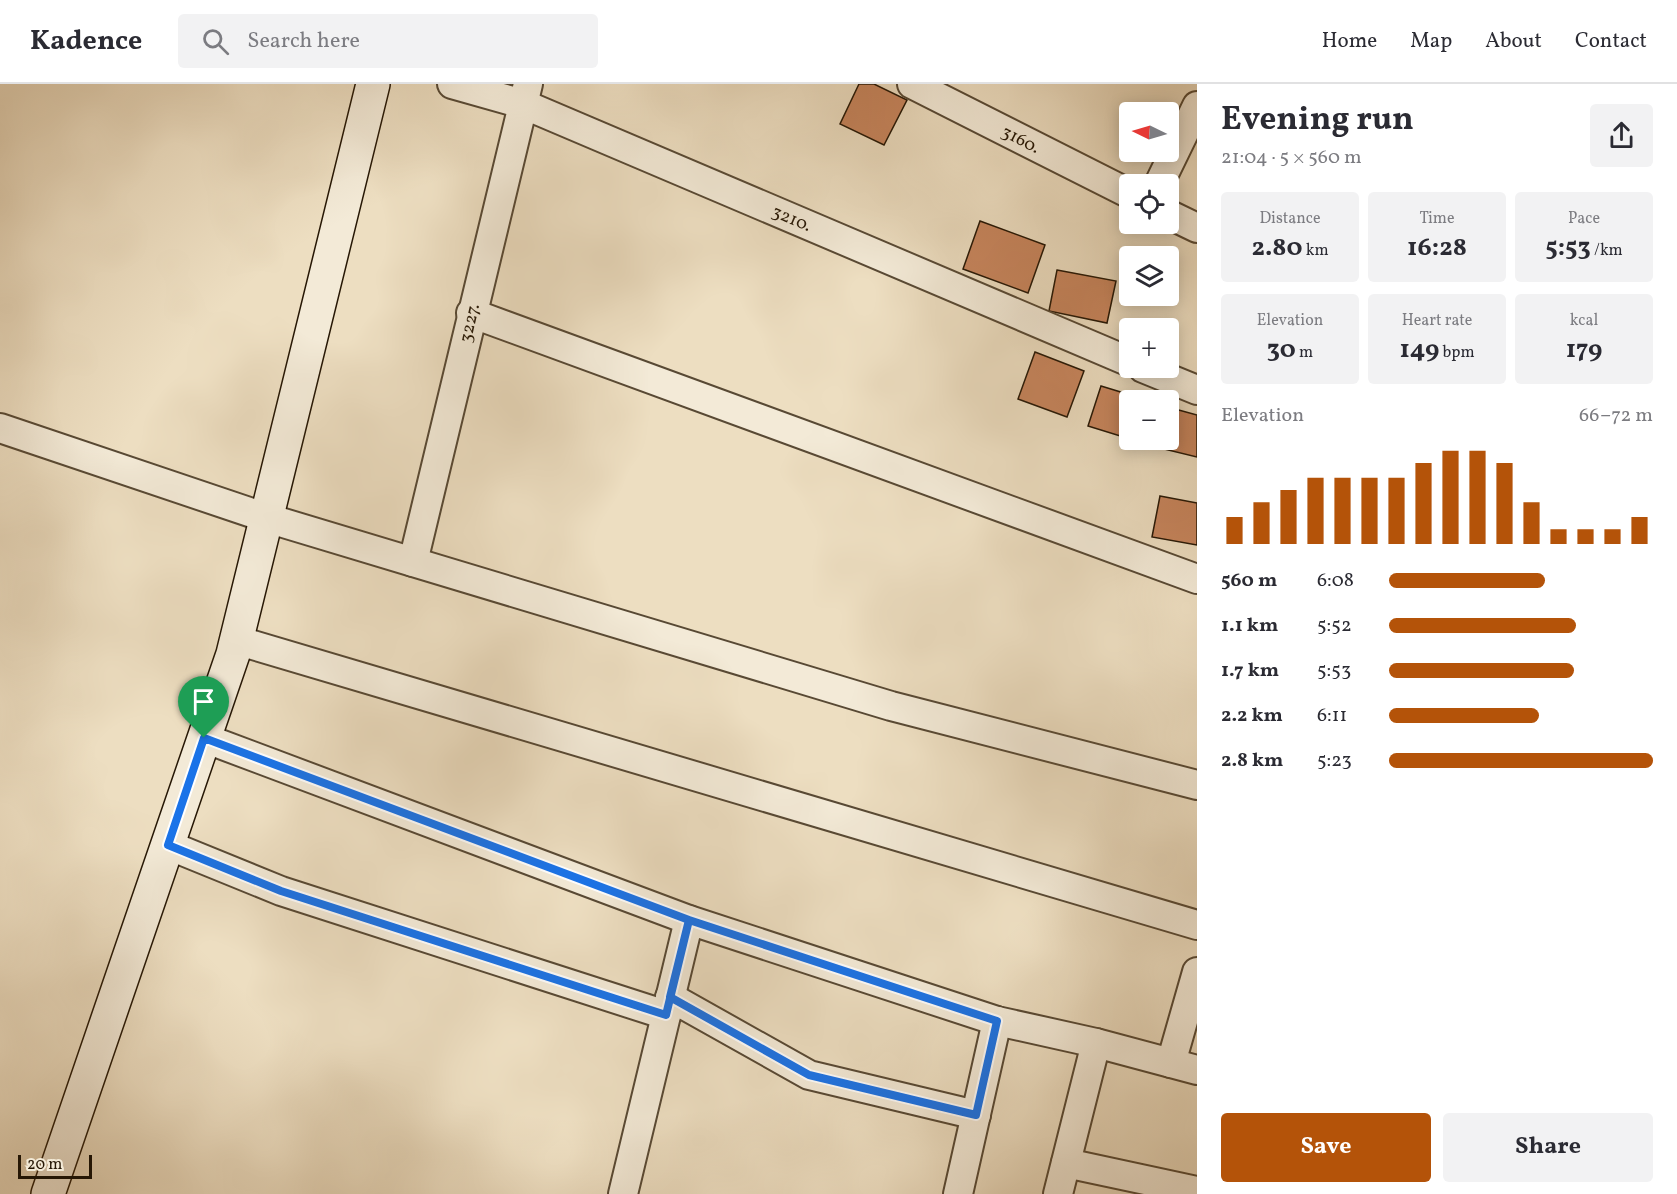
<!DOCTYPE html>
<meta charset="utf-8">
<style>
body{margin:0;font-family:Vollkorn,serif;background:#f2f2f3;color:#2b2b33;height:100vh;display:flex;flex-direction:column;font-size:22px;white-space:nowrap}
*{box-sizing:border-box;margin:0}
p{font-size:20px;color:#7c7c81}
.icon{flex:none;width:33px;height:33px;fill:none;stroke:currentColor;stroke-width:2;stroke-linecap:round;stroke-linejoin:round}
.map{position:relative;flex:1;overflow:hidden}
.sheet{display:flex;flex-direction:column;background:#fff;width:480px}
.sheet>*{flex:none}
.needle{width:39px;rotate:275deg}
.fabs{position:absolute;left:1119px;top:18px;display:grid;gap:12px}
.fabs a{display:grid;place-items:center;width:60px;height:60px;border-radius:6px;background:#fff;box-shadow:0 3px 15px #0003;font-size:30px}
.scale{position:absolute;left:18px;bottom:15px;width:74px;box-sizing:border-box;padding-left:6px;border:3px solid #261705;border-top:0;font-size:16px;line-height:21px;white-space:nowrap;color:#261705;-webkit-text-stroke:4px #f3ead7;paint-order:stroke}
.pin{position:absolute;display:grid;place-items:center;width:51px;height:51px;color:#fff;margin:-62px -26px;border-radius:50% 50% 50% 0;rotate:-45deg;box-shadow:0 0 6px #0007}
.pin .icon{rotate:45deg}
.round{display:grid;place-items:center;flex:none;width:63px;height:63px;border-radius:6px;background:#f2f2f3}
.overview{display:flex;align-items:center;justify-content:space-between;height:102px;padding:0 24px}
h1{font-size:33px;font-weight:700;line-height:45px}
.metrics{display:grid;grid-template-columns:repeat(3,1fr);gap:9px;height:102px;padding:6px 24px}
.metrics div{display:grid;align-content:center;border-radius:6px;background:#f2f2f3;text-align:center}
.metrics b{font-size:26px;font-weight:700}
.metrics small{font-size:16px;font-weight:400}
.metrics p{font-size:16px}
.chart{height:168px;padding:12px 24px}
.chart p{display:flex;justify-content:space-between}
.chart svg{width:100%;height:108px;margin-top:6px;stroke:#b45309;stroke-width:6}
.action{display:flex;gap:12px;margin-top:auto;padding:12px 24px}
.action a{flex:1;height:69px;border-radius:6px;background:#b45309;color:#fff;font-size:24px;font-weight:700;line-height:69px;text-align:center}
.action a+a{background:#f2f2f3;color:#2b2b33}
ul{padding:0 24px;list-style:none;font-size:20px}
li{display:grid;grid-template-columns:96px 72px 1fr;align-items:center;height:45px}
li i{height:15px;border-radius:8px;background:#b45309}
header{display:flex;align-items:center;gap:36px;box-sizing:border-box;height:84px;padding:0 30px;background:#fff;border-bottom:2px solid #e1e1e2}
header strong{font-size:28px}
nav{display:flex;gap:33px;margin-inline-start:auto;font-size:21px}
.search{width:420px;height:54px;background:#f2f2f3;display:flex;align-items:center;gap:15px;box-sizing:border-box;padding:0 21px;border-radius:6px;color:#7c7c81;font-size:22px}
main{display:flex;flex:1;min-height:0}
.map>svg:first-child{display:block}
.building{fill:#c7855d;stroke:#261705;stroke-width:1.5}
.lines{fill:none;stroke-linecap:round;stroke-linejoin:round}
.street-casing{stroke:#584934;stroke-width:32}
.secondary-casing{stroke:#261705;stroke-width:36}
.street{stroke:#f3ead7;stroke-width:28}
.secondary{stroke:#f3ead7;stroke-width:33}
.route-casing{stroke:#fff;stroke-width:12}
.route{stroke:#1a73e8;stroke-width:8}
.labels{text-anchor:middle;stroke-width:6;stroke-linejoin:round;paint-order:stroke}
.street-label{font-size:18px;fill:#261705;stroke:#f3ead7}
</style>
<header>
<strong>Kadence</strong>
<div class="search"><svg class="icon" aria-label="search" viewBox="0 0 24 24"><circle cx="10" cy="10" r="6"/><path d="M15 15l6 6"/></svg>Search here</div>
<nav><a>Home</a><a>Map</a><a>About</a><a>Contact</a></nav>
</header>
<main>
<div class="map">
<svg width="1197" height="1110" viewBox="0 0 1197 1110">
<rect width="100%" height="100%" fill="#eddec1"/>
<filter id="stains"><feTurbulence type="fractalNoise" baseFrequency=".00333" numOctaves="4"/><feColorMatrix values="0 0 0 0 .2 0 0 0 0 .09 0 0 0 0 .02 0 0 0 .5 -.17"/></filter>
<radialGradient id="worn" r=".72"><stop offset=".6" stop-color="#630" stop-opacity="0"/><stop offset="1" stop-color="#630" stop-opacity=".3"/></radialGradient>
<g class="building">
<path d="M859,0H874L907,16L884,61L840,40Z"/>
<path d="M980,137L1045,161L1028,209L963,185Z"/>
<path d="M1057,186L1116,197L1107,239L1049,227Z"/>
<path d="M1035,268L1084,287L1067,333L1018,315Z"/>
<path d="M1101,302L1147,316H1130V355L1088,342Z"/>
<path d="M1175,325L1197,331V373L1164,365Z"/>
<path d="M1160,412L1197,419V461L1152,453Z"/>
</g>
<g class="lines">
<g class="street-casing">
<g id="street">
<path d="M452,0L523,20L1130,278"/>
<path d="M912,0L1130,110"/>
<path d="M1159,100L1197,22"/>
<path d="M1168,130L1197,144"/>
<path d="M471,229L1197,495"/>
<path d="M1143,284L1197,306"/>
<path d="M0,344L267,434L891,622L1197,701"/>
<path d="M413,478L528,0"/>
<path d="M236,556L1197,841"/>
<path d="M204,654L689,836L997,937L1096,959L1197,986"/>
<path d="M168,761L281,807L666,931"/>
<path d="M670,913L809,991L976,1031"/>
<path d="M1171,979L1197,888"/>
<path d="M1066,1079L1197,1107"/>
<path d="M623,1110L689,836"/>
<path d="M958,1110L997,937"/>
<path d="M1058,1110L1096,959"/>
</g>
</g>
<g class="secondary-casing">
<path id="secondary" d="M48,1110L233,570L373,0"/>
</g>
<use href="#street" class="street"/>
<use href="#secondary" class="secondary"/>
</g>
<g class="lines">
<g class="route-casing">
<path id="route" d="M204,654L168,761L281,807L666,931L689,836L997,937L976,1031L809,991L670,913L689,836L204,654"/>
</g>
<use href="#route" class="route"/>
</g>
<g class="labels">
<g class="street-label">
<text transform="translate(1021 55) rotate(27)" y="6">3160.</text>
<text transform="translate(792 134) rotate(23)" y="6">3210.</text>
<text transform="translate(469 239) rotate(-77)" y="6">3227.</text>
</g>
</g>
<rect width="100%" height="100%" filter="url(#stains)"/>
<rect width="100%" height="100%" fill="url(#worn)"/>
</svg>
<div class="fabs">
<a><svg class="needle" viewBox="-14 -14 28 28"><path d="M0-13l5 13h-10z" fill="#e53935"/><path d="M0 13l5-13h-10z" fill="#7c7c81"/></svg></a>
<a><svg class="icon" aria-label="locate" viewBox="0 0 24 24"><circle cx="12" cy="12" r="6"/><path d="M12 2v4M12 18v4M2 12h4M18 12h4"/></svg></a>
<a><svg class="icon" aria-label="layers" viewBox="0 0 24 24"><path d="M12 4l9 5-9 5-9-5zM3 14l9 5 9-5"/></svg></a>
<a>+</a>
<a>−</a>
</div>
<div class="scale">20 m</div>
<div class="pin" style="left:204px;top:654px;background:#1e9e55"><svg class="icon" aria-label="arrive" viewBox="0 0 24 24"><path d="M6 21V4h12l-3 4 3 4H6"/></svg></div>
</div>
<section class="sheet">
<div class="overview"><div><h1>Evening run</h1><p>21:04 · 5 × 560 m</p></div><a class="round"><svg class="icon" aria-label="share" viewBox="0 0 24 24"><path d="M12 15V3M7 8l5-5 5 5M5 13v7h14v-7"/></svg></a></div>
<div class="metrics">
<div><p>Distance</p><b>2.80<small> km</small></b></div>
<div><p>Time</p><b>16:28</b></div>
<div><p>Pace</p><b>5:53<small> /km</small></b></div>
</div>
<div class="metrics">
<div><p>Elevation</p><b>30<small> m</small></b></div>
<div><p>Heart rate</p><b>149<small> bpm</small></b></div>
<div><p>kcal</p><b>179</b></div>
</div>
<div class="chart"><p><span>Elevation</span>66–72 m</p>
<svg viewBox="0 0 160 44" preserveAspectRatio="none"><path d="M5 44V33M15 44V27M25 44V22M35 44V17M45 44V17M55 44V17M65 44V17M75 44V11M85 44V6M95 44V6M105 44V11M115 44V27M125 44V38M135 44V38M145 44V38M155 44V33"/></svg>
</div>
<ul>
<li><b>560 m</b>6:08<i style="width:59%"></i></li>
<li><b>1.1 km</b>5:52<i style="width:71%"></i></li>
<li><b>1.7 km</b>5:53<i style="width:70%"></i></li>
<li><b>2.2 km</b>6:11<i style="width:57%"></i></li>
<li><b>2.8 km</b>5:23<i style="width:100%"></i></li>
</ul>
<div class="action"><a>Save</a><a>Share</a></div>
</section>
</main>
